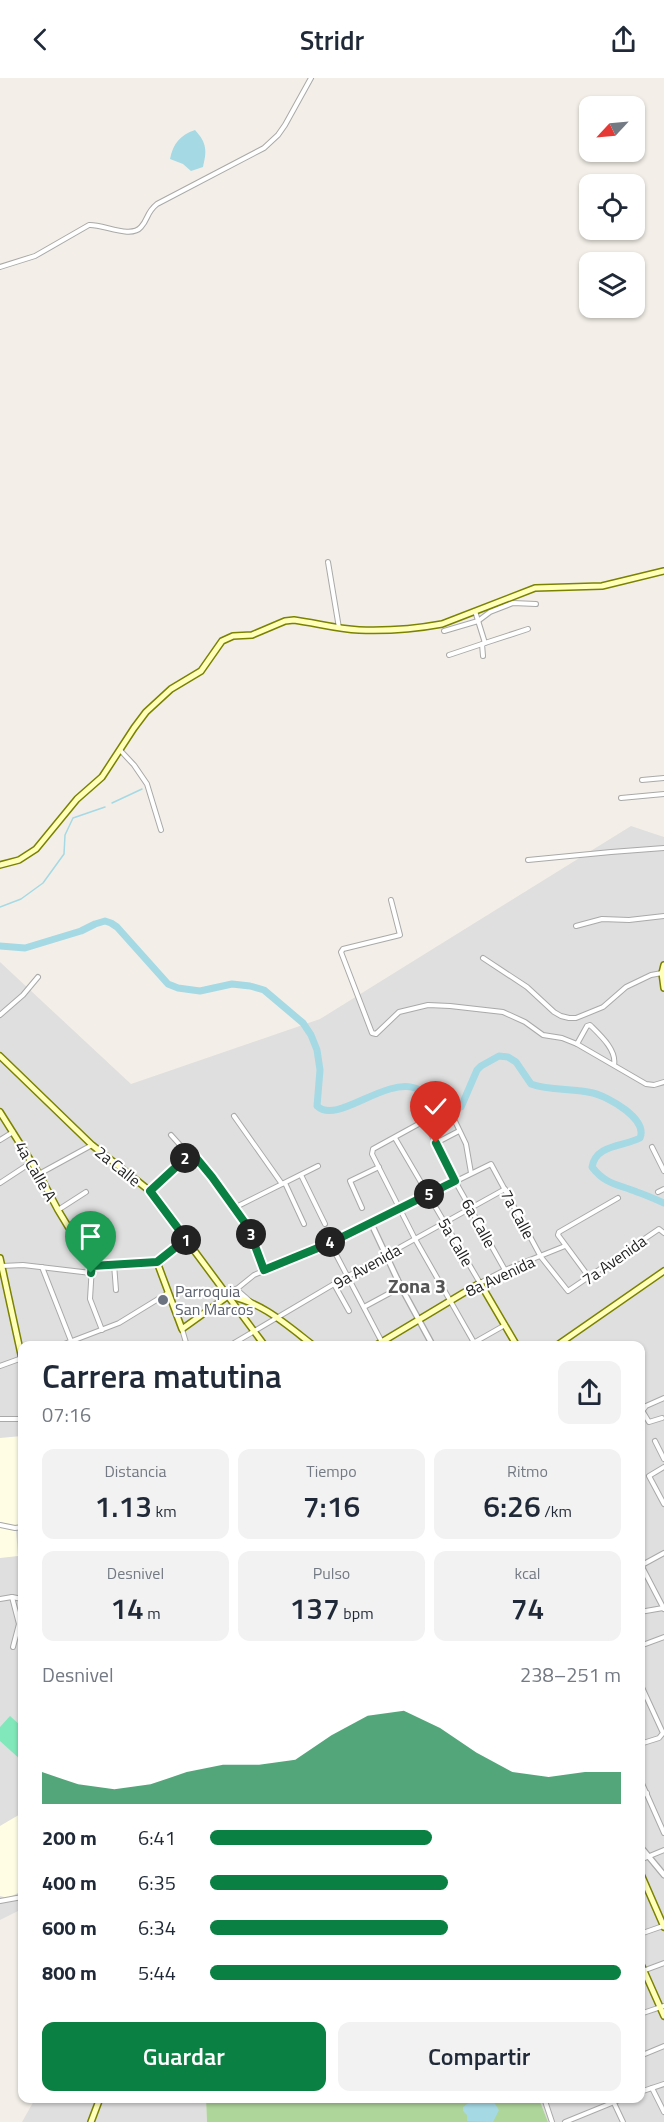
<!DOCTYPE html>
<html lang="es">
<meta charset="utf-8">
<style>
body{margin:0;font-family:"Titillium Web",sans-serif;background:#f2f2f3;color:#1f2937;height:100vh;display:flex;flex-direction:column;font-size:22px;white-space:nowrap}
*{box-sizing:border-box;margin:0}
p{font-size:20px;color:#747a83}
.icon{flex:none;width:33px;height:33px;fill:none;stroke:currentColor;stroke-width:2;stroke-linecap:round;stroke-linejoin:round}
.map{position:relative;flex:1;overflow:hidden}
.sheet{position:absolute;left:18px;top:1263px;width:627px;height:762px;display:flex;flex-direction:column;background:#fff;border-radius:12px;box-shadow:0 2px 4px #0004}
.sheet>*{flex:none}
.needle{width:39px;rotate:244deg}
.tools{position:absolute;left:579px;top:18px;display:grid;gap:12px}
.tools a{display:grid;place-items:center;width:66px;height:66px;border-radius:12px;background:#fff;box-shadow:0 2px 4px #0004;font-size:30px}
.pin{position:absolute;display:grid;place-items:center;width:51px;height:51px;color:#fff;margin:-62px -26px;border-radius:50% 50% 50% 0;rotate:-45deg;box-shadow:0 0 6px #0007}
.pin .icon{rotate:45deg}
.km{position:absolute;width:30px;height:30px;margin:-15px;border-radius:50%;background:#222;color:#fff;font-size:16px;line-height:30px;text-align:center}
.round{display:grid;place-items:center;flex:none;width:63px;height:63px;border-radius:12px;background:#f2f2f3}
.summary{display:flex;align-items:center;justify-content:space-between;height:102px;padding:0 24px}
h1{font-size:33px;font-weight:600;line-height:45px}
.figures{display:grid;grid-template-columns:repeat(3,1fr);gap:9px;height:102px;padding:6px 24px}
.figures div{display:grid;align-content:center;border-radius:12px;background:#f2f2f3;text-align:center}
.figures b{font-size:30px;font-weight:600}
.figures small{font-size:16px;font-weight:400}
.figures p{font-size:16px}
.chart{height:168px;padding:12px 24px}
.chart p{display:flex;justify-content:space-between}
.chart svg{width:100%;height:108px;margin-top:6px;fill:#0b8043;opacity:.7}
.primary-button{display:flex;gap:12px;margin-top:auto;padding:12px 24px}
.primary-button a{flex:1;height:69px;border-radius:12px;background:#0b8043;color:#fff;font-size:24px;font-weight:600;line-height:69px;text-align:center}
.primary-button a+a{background:#f2f2f3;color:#1f2937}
ul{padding:0 24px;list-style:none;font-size:20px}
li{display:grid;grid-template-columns:96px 72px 1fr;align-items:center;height:45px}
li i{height:15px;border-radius:8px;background:#0b8043}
header{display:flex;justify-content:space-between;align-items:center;height:78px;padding:0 24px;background:#fff;font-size:27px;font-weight:600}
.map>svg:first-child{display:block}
.residential{fill:#e0dfdf}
.education{fill:#fffee5}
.forest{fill:#aed59a}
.pitch{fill:#80e8ba}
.water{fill:#a5d9e4}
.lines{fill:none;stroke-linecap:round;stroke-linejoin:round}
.stream{stroke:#a5d9e4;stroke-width:1.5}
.river{stroke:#a5d9e4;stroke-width:7}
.minor-casing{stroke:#a9a9a9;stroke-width:6}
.tertiary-casing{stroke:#a9a9a9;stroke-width:7}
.secondary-casing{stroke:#7b8200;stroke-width:8}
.minor{stroke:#fff;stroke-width:4}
.tertiary{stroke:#fff;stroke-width:4.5}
.secondary{stroke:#ffffba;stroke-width:5}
.route-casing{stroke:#fff;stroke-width:12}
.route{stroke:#0b8043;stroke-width:8}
.worship-dot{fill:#6b7280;stroke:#fff;stroke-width:2}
.labels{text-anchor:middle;stroke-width:4.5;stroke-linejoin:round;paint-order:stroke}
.street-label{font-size:16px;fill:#222;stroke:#fff}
.worship-label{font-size:16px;fill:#5b616d;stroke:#fff;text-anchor:start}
.quarter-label{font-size:20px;font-weight:bold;fill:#555;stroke:#fff}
</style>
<header><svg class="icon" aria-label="back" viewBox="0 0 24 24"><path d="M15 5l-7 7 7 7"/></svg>Stridr<svg class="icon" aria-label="share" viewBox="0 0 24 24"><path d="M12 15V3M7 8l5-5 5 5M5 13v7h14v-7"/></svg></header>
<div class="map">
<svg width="664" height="2044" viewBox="0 0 664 2044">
<rect width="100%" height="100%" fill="#f3efe8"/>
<g class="residential">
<path d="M631,748L664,759V2044H548L539,2021L640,2020V1268H22V1831L0,1842V884L131,1006L320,941Z"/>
<path d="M35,2021H206L207,2044H22Z"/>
</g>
<g class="education">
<path d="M22,1358V1446L16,1448L0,1444V1360Z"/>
<path d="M0,1447L16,1451L18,1478L0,1480Z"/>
<path d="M22,1735V1813L8,1820L0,1818V1748Z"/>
</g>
<path class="forest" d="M245,2020L539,2021L548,2044H207L206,2021C221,2020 230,2025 245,2020Z"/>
<path class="pitch" d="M10,1638L22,1649V1683L0,1663V1649Z"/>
<g class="water">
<path d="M195,52C207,65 207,73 203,89L191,93L183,86L170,81C173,66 180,57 195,52Z"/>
<path d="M475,2020L492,2021L499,2032L493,2044L467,2043V2037L463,2033V2029Z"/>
</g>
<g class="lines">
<g class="stream">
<path d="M112,725L142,711"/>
<path d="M0,829L21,821L43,805L64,776L65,757L73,740L105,729"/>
</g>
<path class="river" d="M0,868L25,870L81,853L95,846L105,843L111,845L117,849L168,906L178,910L200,913L232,906L250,908L264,912L303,945L311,957L317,972L320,992L317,1028C337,1047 383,1000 415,1010C427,1014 438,1023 449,1029L454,1031L461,1029L477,992L481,988L499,978L508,979L516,984L531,1006C550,1013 573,1010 593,1015C609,1019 648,1041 640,1060C623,1069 596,1066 592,1089C606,1107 618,1106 637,1114C646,1117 655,1121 664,1125"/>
<g class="minor-casing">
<g id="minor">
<path d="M0,189L35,178L89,147C103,146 131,161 141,149C149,140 146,135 157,126L264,70L278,57L285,47L311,0"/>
<path d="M328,484L339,550"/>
<path d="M444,553L478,543L490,534L513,525L536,526"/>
<path d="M449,577L485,565L475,533"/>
<path d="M483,578L482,566L528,551"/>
<path d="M120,672L134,687L147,706L161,752"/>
<path d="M642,702L664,700"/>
<path d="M621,720L664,716"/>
<path d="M528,782L611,774L664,770"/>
<path d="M391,822L400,857L343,871L341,874L372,955L376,956L399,934L428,927L450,928L503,934L525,944L543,957L562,960L577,966"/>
<path d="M576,848L602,841L629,842L664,838"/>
<path d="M483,880L527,909L554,934L561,938L569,940H576L603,929L626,909L651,897L662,895"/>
<path d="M0,937L23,917L38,899"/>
<path d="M614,987C617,972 600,957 590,947L587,948L577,966L646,1006L654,1007L664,1004"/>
<path d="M420,1034L455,1103L505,1192"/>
<path d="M234,1038L282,1106"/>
<path d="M454,1041L466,1066L471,1095"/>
<path d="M424,1043L373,1071L372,1076L415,1161L476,1268"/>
<path d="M171,1057L189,1077"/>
<path d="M395,1060L480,1205L505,1192L565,1168"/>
<path d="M0,1062L13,1054"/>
<path d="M436,1065L459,1053"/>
<path d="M652,1069L664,1093"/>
<path d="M39,1096L92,1067"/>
<path d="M301,1097L325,1146"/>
<path d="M0,1105L32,1084"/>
<path d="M285,1105L304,1146"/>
<path d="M150,1113L190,1076L193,1075L248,1149L264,1192"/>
<path d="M658,1114L664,1111"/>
<path d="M234,1130L318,1088"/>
<path d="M362,1130L350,1103L379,1089"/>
<path d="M58,1132L86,1114"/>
<path d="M330,1165L384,1268"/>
<path d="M157,1184L186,1162"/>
<path d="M114,1186L116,1212"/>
<path d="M2,1188L23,1187L91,1195"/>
<path d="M92,1188L90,1221L102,1252"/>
<path d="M42,1189L73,1268"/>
<path d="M589,1199L558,1157L559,1154L618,1120"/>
<path d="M334,1206L349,1233"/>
<path d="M236,1211L251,1224"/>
<path d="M228,1218L254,1197L330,1165L491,1086L541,1179L568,1213L659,1151L664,1155"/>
<path d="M364,1229L401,1209"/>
<path d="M182,1251L187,1268"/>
<path d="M59,1268L119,1245L168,1215"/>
<path d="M229,1268L334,1206L505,1111"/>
<path d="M468,1268L505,1247"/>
<path d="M0,1288L22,1280"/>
<path d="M643,1334L649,1344L662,1340"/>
<path d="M640,1336L646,1328L664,1320"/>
<path d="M0,1341H22"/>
<path d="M655,1363L664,1381"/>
<path d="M664,1389L649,1398L664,1426"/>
<path d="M0,1447L15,1450L22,1449"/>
<path d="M640,1485L664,1531"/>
<path d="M642,1487L664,1475"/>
<path d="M12,1519L19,1546L13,1569"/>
<path d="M0,1521L12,1519L22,1521"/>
<path d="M640,1534L663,1530"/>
<path d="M640,1568L664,1559"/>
<path d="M640,1605L663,1655L659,1660L640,1666"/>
<path d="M640,1701L664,1755"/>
<path d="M640,1717L647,1715"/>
<path d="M640,1782L664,1772"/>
<path d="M0,1823L22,1819"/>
<path d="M640,1856L663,1848"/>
<path d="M640,1894L664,1885"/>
<path d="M640,1936L664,1928"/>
<path d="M640,1978L664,1968"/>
<path d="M652,2010L664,2034"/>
<path d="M640,2014L664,2006"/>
<path d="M544,2020L552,2044"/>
<path d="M614,2025L623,2044"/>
<path d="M565,2044L624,2020"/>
</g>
</g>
<g class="tertiary-casing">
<g id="tertiary">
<path d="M371,1145L401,1209L433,1268"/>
<path d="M640,1768L664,1797"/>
</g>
</g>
<g class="secondary-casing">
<g id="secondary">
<path d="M0,787L19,782L36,771L77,721L102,699L134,650L146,634L171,611L201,593L222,563L233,558L252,557L285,543L294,542C316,545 337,551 359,552C386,553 415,551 442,546L535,510L602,508L664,493"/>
<path d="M664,887L662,895L664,910"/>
<path d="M0,978L92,1067L150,1113L265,1268"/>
<path d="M0,1034L39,1096L58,1132L92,1188L157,1184L182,1251L228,1218"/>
<path d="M0,1180L22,1281"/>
<path d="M228,1218C261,1223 288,1248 314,1268"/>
<path d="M375,1268L480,1205L517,1268"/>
<path d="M556,1268L664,1193"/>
<path d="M640,1794L664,1849"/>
<path d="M640,1884L664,1938"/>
<path d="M91,2044L100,2020"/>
</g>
</g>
<use href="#minor" class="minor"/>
<use href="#tertiary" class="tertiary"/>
<use href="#secondary" class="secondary"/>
</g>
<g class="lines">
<g class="route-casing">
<path id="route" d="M91,1195L92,1188L157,1184L186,1161L150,1113L190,1076H193L212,1099L248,1149L264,1192L330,1165L455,1103L436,1065"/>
</g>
<use href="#route" class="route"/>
</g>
<circle class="worship-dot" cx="163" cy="1222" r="6"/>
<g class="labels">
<g class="street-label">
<text transform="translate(118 1088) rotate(39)" y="6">2a Calle</text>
<text transform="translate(36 1093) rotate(60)" y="6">4a Calle A</text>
<text transform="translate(518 1136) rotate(62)" y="6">7a Calle</text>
<text transform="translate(479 1145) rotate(61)" y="6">6a Calle</text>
<text transform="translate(456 1164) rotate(60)" y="6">5a Calle</text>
<text transform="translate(614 1182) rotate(-35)" y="6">7a Avenida</text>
<text transform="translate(367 1188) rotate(-29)" y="6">9a Avenida</text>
<text transform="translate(500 1198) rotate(-25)" y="6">8a Avenida</text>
</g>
<g class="worship-label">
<text x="175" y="1219">Parroquia<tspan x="175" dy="18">San Marcos</tspan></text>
</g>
<g class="quarter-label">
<text x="417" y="1215">Zona 3</text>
</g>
</g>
</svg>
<div class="tools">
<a><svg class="needle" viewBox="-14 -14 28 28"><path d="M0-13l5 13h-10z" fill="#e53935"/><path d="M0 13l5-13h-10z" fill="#747a83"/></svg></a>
<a><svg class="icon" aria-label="locate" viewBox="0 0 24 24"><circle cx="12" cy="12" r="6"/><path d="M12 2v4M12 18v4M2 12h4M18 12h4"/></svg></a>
<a><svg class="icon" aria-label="layers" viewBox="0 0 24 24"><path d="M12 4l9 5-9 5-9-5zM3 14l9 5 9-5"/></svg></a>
</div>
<div class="pin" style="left:91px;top:1195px;background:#1e9e55"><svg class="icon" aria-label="arrive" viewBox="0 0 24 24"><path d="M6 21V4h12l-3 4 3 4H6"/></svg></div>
<div class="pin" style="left:436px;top:1065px;background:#d93025"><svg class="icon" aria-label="check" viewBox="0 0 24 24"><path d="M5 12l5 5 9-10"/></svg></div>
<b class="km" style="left:186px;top:1162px">1</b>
<b class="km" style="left:185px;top:1080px">2</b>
<b class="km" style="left:251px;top:1156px">3</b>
<b class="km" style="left:330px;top:1164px">4</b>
<b class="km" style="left:429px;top:1116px">5</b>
<section class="sheet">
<div class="summary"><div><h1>Carrera matutina</h1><p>07:16</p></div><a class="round"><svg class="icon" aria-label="share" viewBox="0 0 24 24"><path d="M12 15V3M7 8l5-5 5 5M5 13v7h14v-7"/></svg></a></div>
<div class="figures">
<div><p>Distancia</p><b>1.13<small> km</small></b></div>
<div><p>Tiempo</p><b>7:16</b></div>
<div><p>Ritmo</p><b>6:26<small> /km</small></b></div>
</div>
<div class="figures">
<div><p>Desnivel</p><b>14<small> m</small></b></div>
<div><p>Pulso</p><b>137<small> bpm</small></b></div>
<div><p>kcal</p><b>74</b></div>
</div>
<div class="chart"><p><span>Desnivel</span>238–251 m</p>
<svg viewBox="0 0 160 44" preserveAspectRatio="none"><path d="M0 44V31L10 36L20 38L30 36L40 31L50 28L60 28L70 26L80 16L90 8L100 6L110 13L120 23L130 31L140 33L150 31L160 31V44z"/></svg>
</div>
<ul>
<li><b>200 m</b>6:41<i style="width:54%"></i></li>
<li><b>400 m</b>6:35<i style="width:58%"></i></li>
<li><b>600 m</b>6:34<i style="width:58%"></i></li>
<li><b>800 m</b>5:44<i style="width:100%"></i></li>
</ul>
<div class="primary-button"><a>Guardar</a><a>Compartir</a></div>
</section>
</div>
